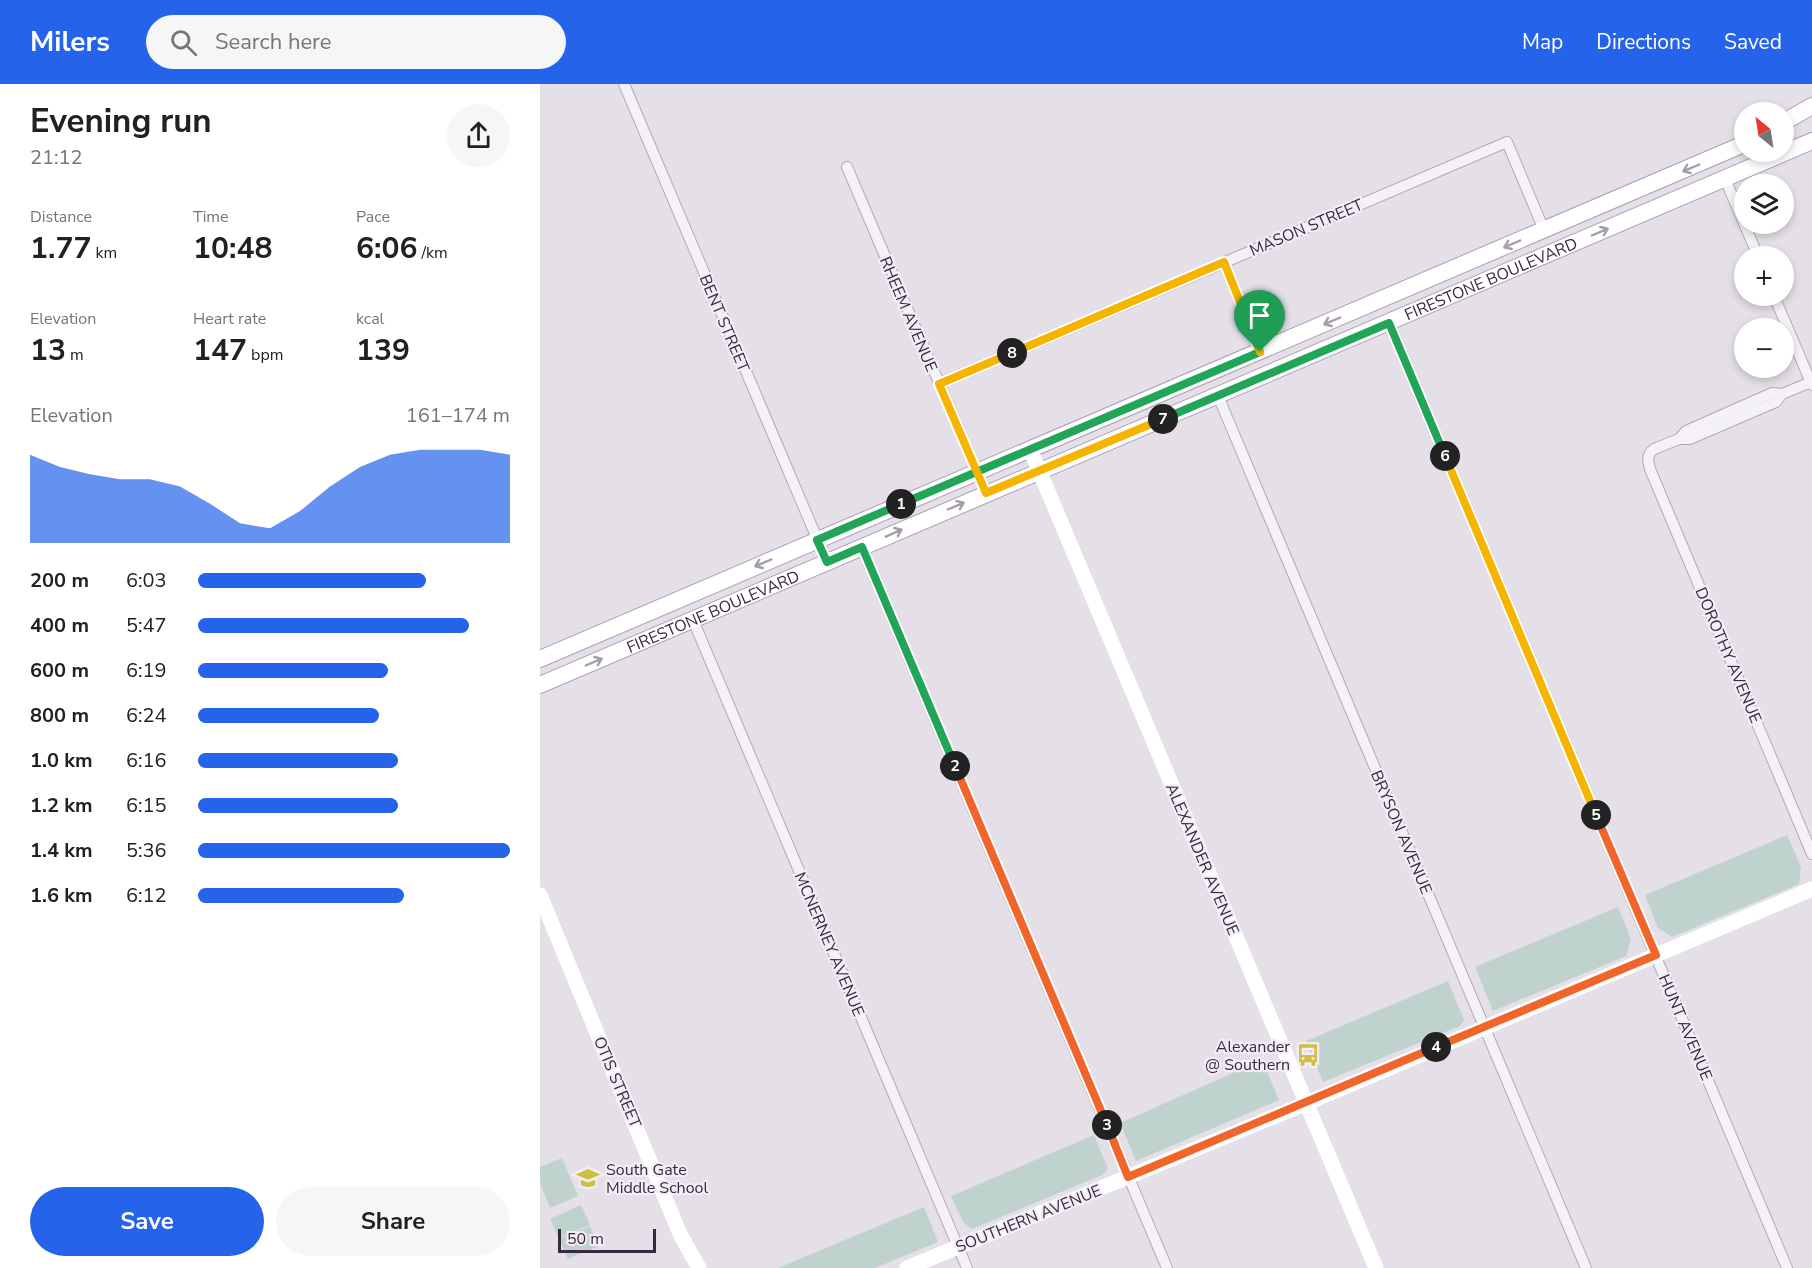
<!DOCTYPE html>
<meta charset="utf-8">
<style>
body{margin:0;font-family:"Nunito Sans",sans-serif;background:#f6f6f6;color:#202124;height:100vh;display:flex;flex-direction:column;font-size:22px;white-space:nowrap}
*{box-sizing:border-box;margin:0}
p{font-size:20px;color:#757577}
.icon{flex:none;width:33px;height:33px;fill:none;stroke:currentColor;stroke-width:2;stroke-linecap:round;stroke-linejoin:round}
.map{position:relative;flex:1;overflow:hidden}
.panel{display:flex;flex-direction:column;background:#fff;width:540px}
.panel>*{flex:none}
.needle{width:39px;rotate:330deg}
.controls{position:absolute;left:1194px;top:18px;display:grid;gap:12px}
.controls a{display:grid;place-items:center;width:60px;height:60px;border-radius:50%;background:#fff;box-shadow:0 3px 9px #0003;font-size:30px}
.scale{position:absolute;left:18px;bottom:15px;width:98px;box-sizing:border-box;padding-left:6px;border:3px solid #382840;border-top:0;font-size:16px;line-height:21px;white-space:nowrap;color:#382840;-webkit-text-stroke:4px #f3eef6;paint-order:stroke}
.pin{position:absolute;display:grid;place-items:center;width:51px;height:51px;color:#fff;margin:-62px -26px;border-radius:50% 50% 50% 0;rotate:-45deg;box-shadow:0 0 6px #0007}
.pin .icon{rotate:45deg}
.km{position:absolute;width:30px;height:30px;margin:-15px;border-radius:50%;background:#222;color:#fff;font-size:16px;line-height:30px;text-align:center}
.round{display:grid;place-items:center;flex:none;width:63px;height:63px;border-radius:32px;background:#f6f6f6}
.headline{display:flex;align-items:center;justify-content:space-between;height:102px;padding:0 30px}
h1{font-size:33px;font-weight:700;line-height:45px}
.stats{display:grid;grid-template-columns:repeat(3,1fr);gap:9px;height:102px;padding:6px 30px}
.stats div{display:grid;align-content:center}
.stats b{font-size:30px;font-weight:700}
.stats small{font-size:16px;font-weight:400}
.stats p{font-size:16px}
.chart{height:168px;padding:12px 30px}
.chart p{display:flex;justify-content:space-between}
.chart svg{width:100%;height:108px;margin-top:6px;fill:#2563eb;opacity:.7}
.primary-button{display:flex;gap:12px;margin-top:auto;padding:12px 30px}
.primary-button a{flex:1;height:69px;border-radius:36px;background:#2563eb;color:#fff;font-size:24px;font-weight:700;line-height:69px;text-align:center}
.primary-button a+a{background:#f6f6f6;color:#202124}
ul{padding:0 30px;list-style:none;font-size:20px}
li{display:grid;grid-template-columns:96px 72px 1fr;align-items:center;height:45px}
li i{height:15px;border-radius:8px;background:#2563eb}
header{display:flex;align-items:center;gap:36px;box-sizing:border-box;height:84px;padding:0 30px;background:#2563eb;color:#fff}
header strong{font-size:28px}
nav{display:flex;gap:33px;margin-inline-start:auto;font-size:21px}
.search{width:420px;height:54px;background:#f6f6f6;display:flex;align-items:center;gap:15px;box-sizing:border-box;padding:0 21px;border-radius:33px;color:#757577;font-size:22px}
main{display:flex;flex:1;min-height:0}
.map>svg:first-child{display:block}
.green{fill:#c0d2ce}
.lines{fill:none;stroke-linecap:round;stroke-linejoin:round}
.street-casing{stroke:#b1a8b6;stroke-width:12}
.primary-casing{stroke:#ac9eb4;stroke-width:18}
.street{stroke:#f5f2f7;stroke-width:10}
.secondary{stroke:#fff;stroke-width:15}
.primary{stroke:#fff;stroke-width:16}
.oneway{stroke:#a59ea9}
.split-1-casing{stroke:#fff;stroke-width:12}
.split-2-casing{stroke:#fff;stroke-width:12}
.split-3-casing{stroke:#fff;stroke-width:12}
.split-4-casing{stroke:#fff;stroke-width:12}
.split-5-casing{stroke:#fff;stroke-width:12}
.split-6-casing{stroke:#fff;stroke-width:12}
.split-7-casing{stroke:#fff;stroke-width:12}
.split-8-casing{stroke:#fff;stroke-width:12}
.split-9-casing{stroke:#fff;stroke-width:12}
.split-1{stroke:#22a559;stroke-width:8}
.split-2{stroke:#22a559;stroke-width:8}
.split-3{stroke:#f0652b;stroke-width:8}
.split-4{stroke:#f0652b;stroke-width:8}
.split-5{stroke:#f0652b;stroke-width:8}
.split-6{stroke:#f5b400;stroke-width:8}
.split-7{stroke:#22a559;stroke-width:8}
.split-8{stroke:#f5b400;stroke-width:8}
.split-9{stroke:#f5b400;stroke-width:8}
.labels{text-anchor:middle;stroke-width:4.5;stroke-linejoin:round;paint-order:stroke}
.street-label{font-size:16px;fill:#382840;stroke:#f3eef6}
.poi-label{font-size:16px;fill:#382840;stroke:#f3eef6;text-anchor:end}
</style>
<header>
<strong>Milers</strong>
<div class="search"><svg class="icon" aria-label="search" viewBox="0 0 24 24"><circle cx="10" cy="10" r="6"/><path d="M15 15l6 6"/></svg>Search here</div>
<nav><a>Map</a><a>Directions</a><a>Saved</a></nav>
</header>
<main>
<section class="panel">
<div class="headline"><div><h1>Evening run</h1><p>21:12</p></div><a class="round"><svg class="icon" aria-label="share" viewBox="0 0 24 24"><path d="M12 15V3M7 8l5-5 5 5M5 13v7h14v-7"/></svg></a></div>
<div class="stats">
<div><p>Distance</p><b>1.77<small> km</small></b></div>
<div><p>Time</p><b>10:48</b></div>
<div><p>Pace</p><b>6:06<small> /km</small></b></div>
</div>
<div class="stats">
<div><p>Elevation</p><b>13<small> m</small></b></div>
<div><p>Heart rate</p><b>147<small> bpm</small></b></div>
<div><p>kcal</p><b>139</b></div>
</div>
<div class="chart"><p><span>Elevation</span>161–174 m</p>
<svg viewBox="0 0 160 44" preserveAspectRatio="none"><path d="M0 44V8L10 13L20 16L30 18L40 18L50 21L60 28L70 36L80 38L90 31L100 21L110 13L120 8L130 6L140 6L150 6L160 8V44z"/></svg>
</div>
<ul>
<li><b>200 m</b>6:03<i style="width:73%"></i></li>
<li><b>400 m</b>5:47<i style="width:87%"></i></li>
<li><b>600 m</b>6:19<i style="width:61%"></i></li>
<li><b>800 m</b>6:24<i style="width:58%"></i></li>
<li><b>1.0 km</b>6:16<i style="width:64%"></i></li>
<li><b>1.2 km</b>6:15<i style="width:64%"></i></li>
<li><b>1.4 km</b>5:36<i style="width:100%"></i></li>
<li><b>1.6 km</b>6:12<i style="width:66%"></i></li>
</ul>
<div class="primary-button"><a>Save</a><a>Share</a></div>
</section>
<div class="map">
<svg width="1272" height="1184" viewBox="0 0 1272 1184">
<rect width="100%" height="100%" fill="#e5dfe8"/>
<g class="green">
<path d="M1247,751L1261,783L1259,800L1132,853L1118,844L1105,811Z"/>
<path d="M1078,823L1091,855L1086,872L953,927L935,883Z"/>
<path d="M908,897L924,936L920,942L783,998L766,957Z"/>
<path d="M722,976L739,1016L596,1077L580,1039Z"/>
<path d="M554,1051L568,1085L562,1091L432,1145L423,1138L411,1112Z"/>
<path d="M22,1074L38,1112L10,1124L0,1099V1083Z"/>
<path d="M41,1121L50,1141L19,1154L10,1135Z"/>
<path d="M384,1123L398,1158L335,1184H238Z"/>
<path d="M50,1142L59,1162L28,1175L19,1155Z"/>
</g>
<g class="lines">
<g class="street-casing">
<g id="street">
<path d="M84,0L287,478"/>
<path d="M307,83L446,409"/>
<path d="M1185,95L1218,172"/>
<path d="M684,178L720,268"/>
<path d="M1234,212L1272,301"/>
<path d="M849,239L1247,1184"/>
<path d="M399,300L967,58L1004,146"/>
<path d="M1242,310L1236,318L1150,355H1139L1114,365C1106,371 1108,377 1110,385L1272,770"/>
<path d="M678,312L1046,1184"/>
<path d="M1139,355L1146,347L1232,309L1242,310L1271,298"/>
<path d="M322,463L627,1184"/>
<path d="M153,536L427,1184"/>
</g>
</g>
<g class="primary-casing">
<g id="primary">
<path d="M1244,38L1272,22"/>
<path d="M0,575L1204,60"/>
<path id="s1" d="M0,601L1272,57"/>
</g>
</g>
<use href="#street" class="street"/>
<g class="secondary">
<path d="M490,365L836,1184"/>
<path d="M0,811L140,1150L159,1184"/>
<path d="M367,1184L767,1019L1272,805"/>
</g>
<use href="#primary" class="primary"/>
</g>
<defs><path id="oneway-shaft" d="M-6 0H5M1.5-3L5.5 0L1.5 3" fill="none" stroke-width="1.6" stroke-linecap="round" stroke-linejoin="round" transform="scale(1.5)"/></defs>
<g class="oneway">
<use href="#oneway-shaft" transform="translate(1151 84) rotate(157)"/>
<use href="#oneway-shaft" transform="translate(1060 148) rotate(-23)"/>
<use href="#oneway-shaft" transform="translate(972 160) rotate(157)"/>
<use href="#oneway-shaft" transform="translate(792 237) rotate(157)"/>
<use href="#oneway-shaft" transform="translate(416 422) rotate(-23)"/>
<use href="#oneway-shaft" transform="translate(354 449) rotate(-24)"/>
<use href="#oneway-shaft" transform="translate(223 479) rotate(157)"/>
<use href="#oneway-shaft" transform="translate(54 578) rotate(-23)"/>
</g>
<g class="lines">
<g class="split-1-casing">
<path id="split-1" d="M361,420L720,268"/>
</g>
<g class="split-2-casing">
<path id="split-2" d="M361,420L277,456L287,478L322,463L415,682"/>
</g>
<g class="split-3-casing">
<path id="split-3" d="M415,682L567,1041"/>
</g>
<g class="split-4-casing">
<path id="split-4" d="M567,1041L588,1093L896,963"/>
</g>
<g class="split-5-casing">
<path id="split-5" d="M896,963L1116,871L1056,731"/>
</g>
<g class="split-6-casing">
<path id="split-6" d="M905,372L1056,731"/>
</g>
<g class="split-7-casing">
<path id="split-7" d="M623,335L849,239L905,372"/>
</g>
<g class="split-8-casing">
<path id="split-8" d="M472,269L399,300L446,409L623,335"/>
</g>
<g class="split-9-casing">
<path id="split-9" d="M472,269L684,178L720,268"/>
</g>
<use href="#split-1" class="split-1"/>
<use href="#split-2" class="split-2"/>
<use href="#split-3" class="split-3"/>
<use href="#split-4" class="split-4"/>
<use href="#split-5" class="split-5"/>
<use href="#split-6" class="split-6"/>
<use href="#split-7" class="split-7"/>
<use href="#split-8" class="split-8"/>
<use href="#split-9" class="split-9"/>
</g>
<defs>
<g id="bus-bare" transform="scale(1.8)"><path d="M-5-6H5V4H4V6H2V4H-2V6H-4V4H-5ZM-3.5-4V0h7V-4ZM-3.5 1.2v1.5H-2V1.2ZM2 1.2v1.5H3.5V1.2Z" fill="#cfbf42" stroke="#f3eef6" stroke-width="2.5" paint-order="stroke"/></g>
<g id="school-bare" transform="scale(1.8)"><path d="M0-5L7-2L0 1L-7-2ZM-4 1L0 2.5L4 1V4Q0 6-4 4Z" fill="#cfbf42" stroke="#f3eef6" stroke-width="2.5" paint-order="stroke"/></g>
</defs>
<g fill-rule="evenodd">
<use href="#bus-bare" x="768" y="971"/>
<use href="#school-bare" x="48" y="1094"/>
</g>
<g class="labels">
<g class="street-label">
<text transform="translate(766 143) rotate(-23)" y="6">MASON STREET</text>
<text dy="6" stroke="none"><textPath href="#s1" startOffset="1034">FIRESTONE BOULEVARD</textPath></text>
<text transform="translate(369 230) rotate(67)" y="6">RHEEM AVENUE</text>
<text transform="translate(185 239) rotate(67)" y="6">BENT STREET</text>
<text dy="6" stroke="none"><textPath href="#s1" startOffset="188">FIRESTONE BOULEVARD</textPath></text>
<text transform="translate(1189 571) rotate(67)" y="6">DOROTHY AVENUE</text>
<text transform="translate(862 748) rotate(67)" y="6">BRYSON AVENUE</text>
<text transform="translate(663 775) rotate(67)" y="6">ALEXANDER AVENUE</text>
<text transform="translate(290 860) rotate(67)" y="6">MCNERNEY AVENUE</text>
<text transform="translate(1146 943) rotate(67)" y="6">HUNT AVENUE</text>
<text transform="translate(78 998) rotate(67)" y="6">OTIS STREET</text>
<text transform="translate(488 1134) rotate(-22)" y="6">SOUTHERN AVENUE</text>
</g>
<g class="poi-label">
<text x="750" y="968">Alexander<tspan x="750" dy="18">@ Southern</tspan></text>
<text x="66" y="1091" text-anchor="start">South Gate<tspan x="66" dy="18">Middle School</tspan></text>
</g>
</g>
</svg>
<div class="controls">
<a><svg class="needle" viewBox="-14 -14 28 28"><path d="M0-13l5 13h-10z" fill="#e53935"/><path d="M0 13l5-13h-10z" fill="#757577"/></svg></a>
<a><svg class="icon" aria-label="layers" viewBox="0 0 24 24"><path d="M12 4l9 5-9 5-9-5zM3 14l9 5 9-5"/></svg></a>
<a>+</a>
<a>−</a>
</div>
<div class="scale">50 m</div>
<div class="pin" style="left:720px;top:268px;background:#1e9e55"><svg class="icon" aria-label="arrive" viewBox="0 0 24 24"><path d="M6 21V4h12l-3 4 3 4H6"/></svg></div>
<b class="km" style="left:361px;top:420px">1</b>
<b class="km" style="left:415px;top:682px">2</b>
<b class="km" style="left:567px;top:1041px">3</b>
<b class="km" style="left:896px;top:963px">4</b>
<b class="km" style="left:1056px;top:731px">5</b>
<b class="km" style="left:905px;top:372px">6</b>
<b class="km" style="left:623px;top:335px">7</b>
<b class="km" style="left:472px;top:269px">8</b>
</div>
</main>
